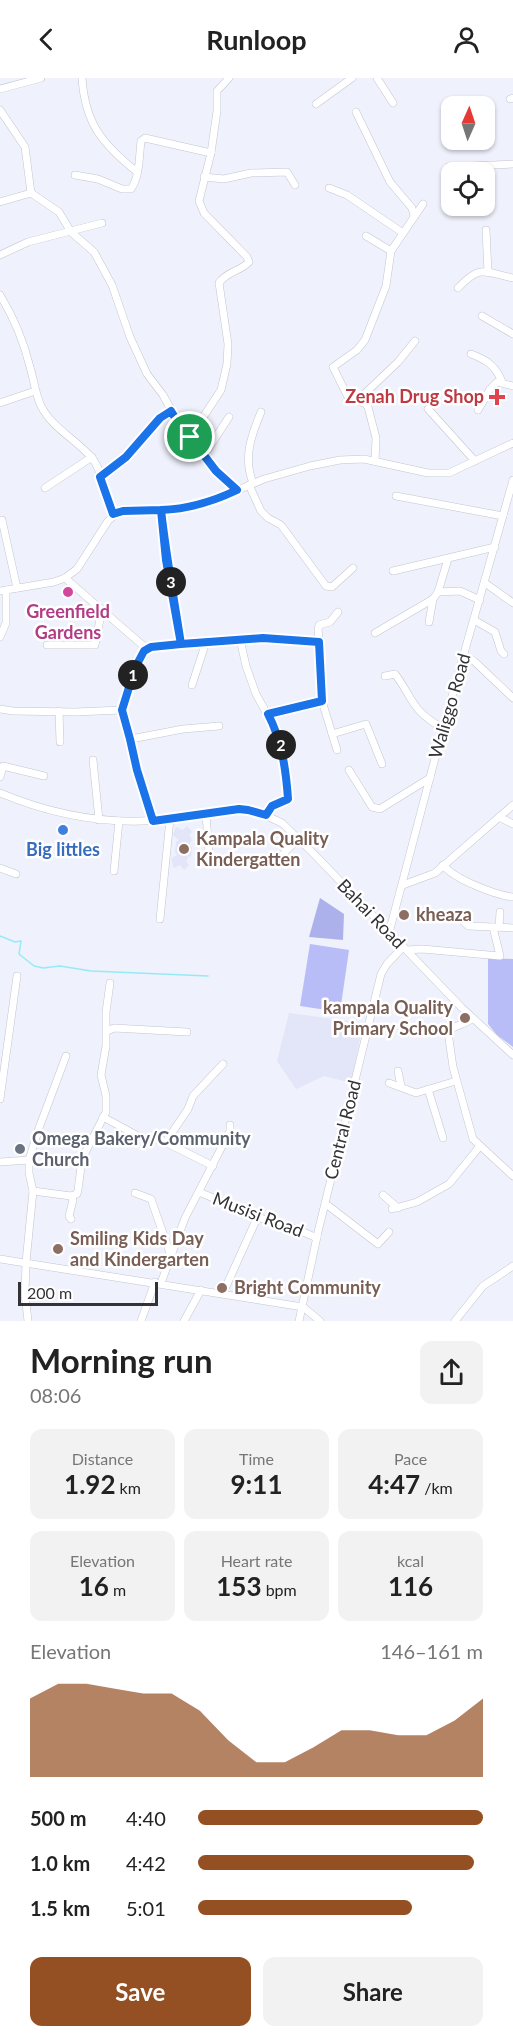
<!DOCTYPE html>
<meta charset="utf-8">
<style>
body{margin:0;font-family:Lato,sans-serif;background:#f2f2f2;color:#222;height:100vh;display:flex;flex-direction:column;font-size:22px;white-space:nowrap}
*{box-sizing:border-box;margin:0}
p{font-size:20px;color:#767676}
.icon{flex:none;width:33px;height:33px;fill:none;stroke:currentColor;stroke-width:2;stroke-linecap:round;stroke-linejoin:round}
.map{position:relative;height:1243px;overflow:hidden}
.sheet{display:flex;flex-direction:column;background:#fff;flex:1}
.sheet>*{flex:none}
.needle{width:39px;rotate:3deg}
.fabs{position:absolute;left:441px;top:18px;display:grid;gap:12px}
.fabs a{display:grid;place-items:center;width:54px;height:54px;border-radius:12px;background:#fff;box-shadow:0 2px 4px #0004;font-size:30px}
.scale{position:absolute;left:18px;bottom:15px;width:140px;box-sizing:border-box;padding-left:6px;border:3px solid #323237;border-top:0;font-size:16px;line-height:21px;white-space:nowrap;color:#323237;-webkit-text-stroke:4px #fff;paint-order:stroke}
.pin{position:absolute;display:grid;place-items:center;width:51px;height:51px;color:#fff;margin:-26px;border:3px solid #fff;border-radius:50%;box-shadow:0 2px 6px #0007}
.km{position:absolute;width:30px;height:30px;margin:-15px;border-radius:50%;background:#222;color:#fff;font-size:16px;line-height:30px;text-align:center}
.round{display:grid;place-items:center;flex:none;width:63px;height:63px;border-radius:12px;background:#f2f2f2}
.head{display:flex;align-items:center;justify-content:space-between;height:102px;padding:0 30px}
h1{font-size:33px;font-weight:700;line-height:45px}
.stats{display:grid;grid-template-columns:repeat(3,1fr);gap:9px;height:102px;padding:6px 30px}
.stats div{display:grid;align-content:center;border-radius:12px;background:#f2f2f2;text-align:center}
.stats b{font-size:26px;font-weight:700}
.stats small{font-size:16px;font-weight:400}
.stats p{font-size:16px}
.chart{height:168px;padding:12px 30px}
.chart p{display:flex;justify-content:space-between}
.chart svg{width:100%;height:108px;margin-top:6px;fill:#945022;opacity:.7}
.cta{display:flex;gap:12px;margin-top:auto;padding:12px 30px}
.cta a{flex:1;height:69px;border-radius:12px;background:#945022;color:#fff;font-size:24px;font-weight:700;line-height:69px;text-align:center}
.cta a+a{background:#f2f2f2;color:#222}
ul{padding:0 30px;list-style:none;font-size:20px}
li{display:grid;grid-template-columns:96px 72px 1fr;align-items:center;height:45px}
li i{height:15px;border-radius:8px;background:#945022}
header{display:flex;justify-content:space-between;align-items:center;height:78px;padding:0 30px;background:#fff;font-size:27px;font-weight:700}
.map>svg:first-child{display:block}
.built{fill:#e3e5f8}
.green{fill:#b8bdf7}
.forest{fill:#acb1ec}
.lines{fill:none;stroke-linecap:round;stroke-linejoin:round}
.stream{stroke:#95eaf8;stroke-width:1.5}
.minor-casing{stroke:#c3c5d0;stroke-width:8}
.minor{stroke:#fff;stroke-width:7}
.route-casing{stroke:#fff;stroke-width:12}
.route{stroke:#1a73e8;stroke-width:8}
.health-dot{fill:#e0444e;stroke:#fff;stroke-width:2}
.hotel-dot{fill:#d1479c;stroke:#fff;stroke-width:2}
.shop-dot{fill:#3f7fe0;stroke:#fff;stroke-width:2}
.education-dot{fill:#8d6e63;stroke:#fff;stroke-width:2}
.worship-dot{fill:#6b7280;stroke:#fff;stroke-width:2}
.labels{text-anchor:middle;stroke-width:5;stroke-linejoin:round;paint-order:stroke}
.health-label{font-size:18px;font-weight:bold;fill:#be3a42;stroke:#fff;text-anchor:end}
.hotel-label{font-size:18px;font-weight:bold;fill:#b23c85;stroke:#fff}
.street-label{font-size:18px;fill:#323237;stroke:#fff}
.education-label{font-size:18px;font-weight:bold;fill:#785e54;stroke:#fff;text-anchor:start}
.shop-label{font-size:18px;font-weight:bold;fill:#366cbe;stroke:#fff}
.worship-label{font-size:18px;font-weight:bold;fill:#5b616d;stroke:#fff;text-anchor:start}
</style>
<header><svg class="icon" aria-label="back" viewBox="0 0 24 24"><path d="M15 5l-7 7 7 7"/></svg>Runloop<svg class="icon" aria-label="person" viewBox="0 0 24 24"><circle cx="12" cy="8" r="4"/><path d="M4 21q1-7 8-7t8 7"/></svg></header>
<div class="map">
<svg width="513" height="1243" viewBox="0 0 513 1243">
<rect width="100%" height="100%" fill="#eff1fc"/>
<g class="built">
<path d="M187,748L192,754L189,756L192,763L190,764V768L192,769L191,779L189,778L186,783L189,787L184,792L180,787L174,790L171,781L177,777L175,774L176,764L179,762L173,757L176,749L183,752Z"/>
<path d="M289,935L363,945L351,1005L324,998L296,1011L277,983Z"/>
</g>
<g class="green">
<path d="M310,866L349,872L340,934L300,928Z"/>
<path d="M488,880L513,881V969L497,957L488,946Z"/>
</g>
<path class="forest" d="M320,820L344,836L343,862L309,859Z"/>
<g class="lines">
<path class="stream" d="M0,858L15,864L21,863L19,876L34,888L43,890L60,888L91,893L208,898"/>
<g class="minor-casing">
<g id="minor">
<path d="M82,0C85,45 102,66 136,93"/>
<path d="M377,0L393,25"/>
<path d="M0,11L41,0"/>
<path d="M510,21L513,20"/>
<path d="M316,26L352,0"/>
<path d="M0,32L25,69L31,115"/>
<path d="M356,34L390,104L412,130L414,138"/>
<path d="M449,89L513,86"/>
<path d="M75,97L98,101L122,111H131C140,98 139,79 141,63L145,60L211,75"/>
<path d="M204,99L224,101L251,95L287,94L295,107"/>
<path d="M329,110L347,117L403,155"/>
<path d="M0,124L31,115L59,134L71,154L94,174L112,207L130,259L147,296L163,317L180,348L216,393L237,412"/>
<path d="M486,152L488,194"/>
<path d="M366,158L391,173"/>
<path d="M0,177L28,164L102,145"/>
<path d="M458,210C481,186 483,194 513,200"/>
<path d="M0,217C13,238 24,265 30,289C34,302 35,315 41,328C52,350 77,362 92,380C102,392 108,421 113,436"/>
<path d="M482,238L513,256"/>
<path d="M471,276C487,282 496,288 502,304"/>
<path d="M358,322L398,284L415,263"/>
<path d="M0,325L35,313"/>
<path d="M428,331L475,383"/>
<path d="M478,332L490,311L497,304L513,308"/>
<path d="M190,359L221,312L227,286L228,266L219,205C226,194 241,193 249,184L247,179L204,135L199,123L211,75L217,33V13L229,0"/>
<path d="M204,377L229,339"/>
<path d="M375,383L376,360L368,329L366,326L348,319L333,289L357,272L365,262L386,208L391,173L423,126"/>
<path d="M101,399L126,379L160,340L171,333"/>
<path d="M253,405C243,380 251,358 261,334"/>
<path d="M249,407L261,433L268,440L281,447L326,508L332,509L353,490"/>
<path d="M45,410L92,379"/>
<path d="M396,418L503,438"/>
<path d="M161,432L166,481L181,566"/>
<path d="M2,442L17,510"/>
<path d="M393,493L495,469"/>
<path d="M65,500L147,571"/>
<path d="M485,505L513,525"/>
<path d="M0,513L54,504L65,500L77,491L108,443L118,434L190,429L215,422L264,401L310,388L340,382L364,381L428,395H449L513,365"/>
<path d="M438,514L460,513L480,522"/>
<path d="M474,542L495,554L501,573L504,576"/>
<path d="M429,544L433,521"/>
<path d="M375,555L433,521L438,514L448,481"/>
<path d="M0,559L6,545V512"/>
<path d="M240,561L246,588L256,616L279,658L288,721L272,728L266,737"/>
<path d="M47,567H95L102,531"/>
<path d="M464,578L474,583L513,620"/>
<path d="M385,598L395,596C413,620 412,634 443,650"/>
<path d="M192,607L206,564"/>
<path d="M0,631L13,633L75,634L122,632"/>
<path d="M122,632C127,615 135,577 151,569L263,560L319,564"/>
<path d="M122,632L131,661L137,692L153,743"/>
<path d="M59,633L60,664"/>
<path d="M268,636L322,623"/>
<path d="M332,656L366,646L382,686"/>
<path d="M131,661L183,651L219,648"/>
<path d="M337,672L322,623L321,576L318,552L319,547L330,544L338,534"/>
<path d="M93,682L99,742"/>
<path d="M349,692L372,729L380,731L430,700"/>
<path d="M0,699L3,688L44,698"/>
<path d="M0,715C55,738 111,748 170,741C193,739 216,733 239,731L258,734L282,745L314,776L462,930L513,977"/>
<path d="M206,736L209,777"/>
<path d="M499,739L513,746"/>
<path d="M276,783L298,761"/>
<path d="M443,787C454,801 495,817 513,819"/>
<path d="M0,790L16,796"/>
<path d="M114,793L119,743"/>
<path d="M403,807L435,795L513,727"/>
<path d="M160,841L170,741"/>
<path d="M493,849L513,850"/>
<path d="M499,849L500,834"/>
<path d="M389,855L443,650L513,402"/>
<path d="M407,872L422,871L500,878L493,849L468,848L461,841"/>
<path d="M473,940C465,947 453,947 448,954L453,989L473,1061L513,1098"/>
<path d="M107,953L114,950L187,954"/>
<path d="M398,993L401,1008"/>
<path d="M389,1005L416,1015L456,1003"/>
<path d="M428,1011L443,1060"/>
<path d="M0,1021L17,898"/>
<path d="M103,1039L138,1058L161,1062L213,1088"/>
<path d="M165,1065L188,1031L193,1018L223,986"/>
<path d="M0,1084L29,1082"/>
<path d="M33,1113L71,1118L77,1116L78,1112L82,1081L106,1034V1018L101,997L106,968V934L110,905"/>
<path d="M199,1114L263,1141L294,1150L317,1160"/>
<path d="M135,1115L151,1121L171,1178"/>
<path d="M383,1117L398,1130"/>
<path d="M71,1118L73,1122L69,1138L71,1141"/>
<path d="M326,1126L378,1166L389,1154"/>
<path d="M392,1131L417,1124L449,1106L480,1068"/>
<path d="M0,1181L303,1229"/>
<path d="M161,1205L185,1140L230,1053V1047"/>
<path d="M223,1215L258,1138"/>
<path d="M303,1229L320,1243"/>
<path d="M28,1243L25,1216L26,1184L33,1113L29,1095V1082L39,1050L66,978"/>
<path d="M141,1243L155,1204"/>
<path d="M184,1243L201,1212"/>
<path d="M299,1243L318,1154L381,896L387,886L403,869"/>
<path d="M455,1243L483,1208L513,1188"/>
</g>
</g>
<use href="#minor" class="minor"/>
</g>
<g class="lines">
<g class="route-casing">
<path id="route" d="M190,359L216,393L237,412C212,424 189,431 161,432L166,482L181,566L151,569L144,573L135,590L122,632L130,661L137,692L153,743L239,731L248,732L266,737L272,728L288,721C286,692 282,663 268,636L322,623L319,564L263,560L181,566C174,521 166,477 161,432L123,433L113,436L100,399L126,379L160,340L171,333L180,348L190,359"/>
</g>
<use href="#route" class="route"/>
</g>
<path class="health-dot" d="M494 310h6v6h6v6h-6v6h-6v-6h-6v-6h6z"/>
<circle class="hotel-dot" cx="68" cy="514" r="6"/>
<circle class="shop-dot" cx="63" cy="752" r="6"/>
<g class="education-dot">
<circle cx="184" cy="771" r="6"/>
<circle cx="404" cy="837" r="6"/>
<circle cx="465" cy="940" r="6"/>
<circle cx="58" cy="1171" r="6"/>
<circle cx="222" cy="1210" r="6"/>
</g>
<circle class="worship-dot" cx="20" cy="1071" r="6"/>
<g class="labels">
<g class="health-label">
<text x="484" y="325">Zenah Drug Shop</text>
</g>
<g class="hotel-label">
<text x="68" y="540">Greenfield<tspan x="68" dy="21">Gardens</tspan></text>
</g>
<g class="street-label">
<text transform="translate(450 628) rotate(-74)" y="6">Waliggo Road</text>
<text transform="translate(371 836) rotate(46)" y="6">Bahai Road</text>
<text transform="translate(343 1052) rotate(-76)" y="6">Central Road</text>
<text transform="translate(258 1137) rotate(21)" y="6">Musisi Road</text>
</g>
<g class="education-label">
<text x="196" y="767">Kampala Quality<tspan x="196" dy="21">Kindergatten</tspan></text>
<text x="416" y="843">kheaza</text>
<text x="453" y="936" text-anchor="end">kampala Quality<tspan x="453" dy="21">Primary School</tspan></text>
<text x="70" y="1167">Smiling Kids Day<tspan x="70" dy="21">and Kindergarten</tspan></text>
<text x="234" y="1216">Bright Community</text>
</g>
<g class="shop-label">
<text x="63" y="778">Big littles</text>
</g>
<g class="worship-label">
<text x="32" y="1067">Omega Bakery/Community<tspan x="32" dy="21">Church</tspan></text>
</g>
</g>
</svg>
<div class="fabs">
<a><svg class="needle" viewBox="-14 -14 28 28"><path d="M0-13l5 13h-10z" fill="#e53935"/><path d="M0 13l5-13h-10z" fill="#767676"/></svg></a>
<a><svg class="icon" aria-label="locate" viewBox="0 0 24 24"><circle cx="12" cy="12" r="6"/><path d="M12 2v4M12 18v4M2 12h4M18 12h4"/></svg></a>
</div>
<div class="scale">200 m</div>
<div class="pin" style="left:190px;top:359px;background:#1e9e55"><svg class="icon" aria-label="arrive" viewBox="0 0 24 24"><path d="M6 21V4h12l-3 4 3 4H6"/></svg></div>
<b class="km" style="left:133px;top:597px">1</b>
<b class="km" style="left:281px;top:667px">2</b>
<b class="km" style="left:171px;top:504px">3</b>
</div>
<section class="sheet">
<div class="head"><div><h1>Morning run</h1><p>08:06</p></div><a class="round"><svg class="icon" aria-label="share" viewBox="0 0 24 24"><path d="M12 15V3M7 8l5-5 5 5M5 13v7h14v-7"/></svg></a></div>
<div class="stats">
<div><p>Distance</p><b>1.92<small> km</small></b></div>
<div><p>Time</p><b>9:11</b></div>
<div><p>Pace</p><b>4:47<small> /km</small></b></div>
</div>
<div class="stats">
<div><p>Elevation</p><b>16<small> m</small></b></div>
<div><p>Heart rate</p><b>153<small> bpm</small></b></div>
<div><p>kcal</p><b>116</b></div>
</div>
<div class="chart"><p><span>Elevation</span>146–161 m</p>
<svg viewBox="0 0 160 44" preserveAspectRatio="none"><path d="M0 44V12L10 6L20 6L30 8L40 10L50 10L60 17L70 29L80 38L90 38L100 32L110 25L120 25L130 27L140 27L150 21L160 12V44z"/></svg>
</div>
<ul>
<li><b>500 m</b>4:40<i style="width:100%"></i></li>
<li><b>1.0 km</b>4:42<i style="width:97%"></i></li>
<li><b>1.5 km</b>5:01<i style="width:75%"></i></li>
</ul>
<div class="cta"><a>Save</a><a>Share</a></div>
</section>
